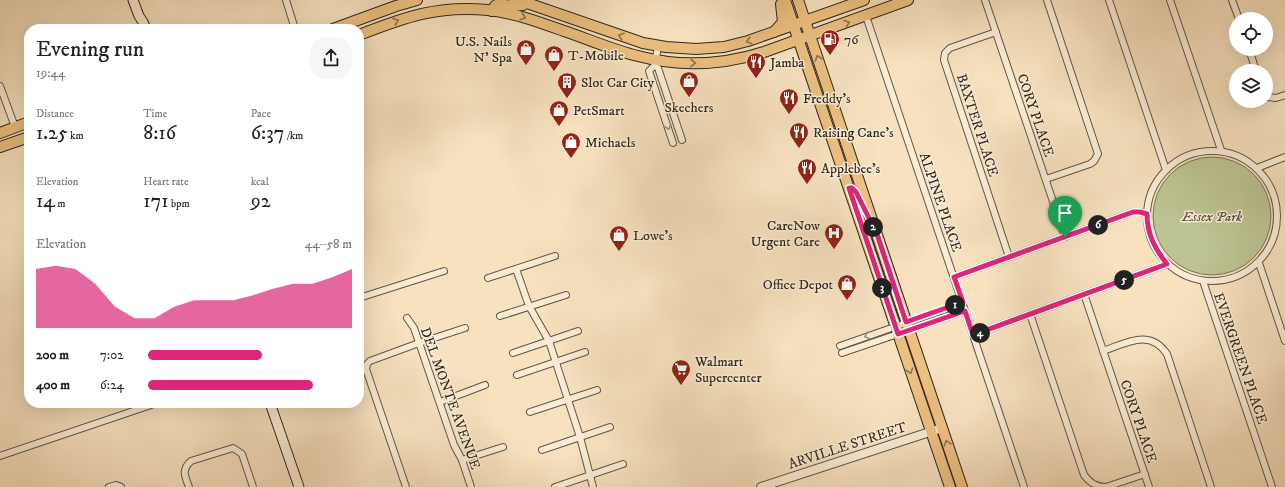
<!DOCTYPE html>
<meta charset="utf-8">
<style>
body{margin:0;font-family:"IM FELL DW Pica",serif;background:#f6f6f6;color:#202124;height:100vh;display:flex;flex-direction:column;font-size:15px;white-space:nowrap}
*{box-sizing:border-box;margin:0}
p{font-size:13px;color:#757577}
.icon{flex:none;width:22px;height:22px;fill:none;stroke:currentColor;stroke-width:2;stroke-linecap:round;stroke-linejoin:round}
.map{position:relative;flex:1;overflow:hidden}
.panel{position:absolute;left:24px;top:24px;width:340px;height:384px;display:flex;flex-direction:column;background:#fff;border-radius:16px;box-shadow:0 4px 16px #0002}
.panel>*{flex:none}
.fabs{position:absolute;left:1229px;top:12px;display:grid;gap:8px}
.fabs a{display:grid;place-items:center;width:44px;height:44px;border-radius:50%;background:#fff;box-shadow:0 4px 16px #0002;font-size:20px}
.pin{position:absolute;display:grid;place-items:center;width:34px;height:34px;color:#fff;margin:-41px -17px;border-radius:50% 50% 50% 0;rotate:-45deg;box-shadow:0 0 4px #0007}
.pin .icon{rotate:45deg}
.km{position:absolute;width:20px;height:20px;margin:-10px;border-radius:50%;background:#222;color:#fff;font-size:11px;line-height:20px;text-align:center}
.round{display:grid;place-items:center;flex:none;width:42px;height:42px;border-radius:16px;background:#f6f6f6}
.headline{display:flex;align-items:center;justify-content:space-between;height:68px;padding:0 12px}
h1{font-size:22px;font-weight:600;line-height:30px}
.metrics{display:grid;grid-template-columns:repeat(3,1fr);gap:6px;height:68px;padding:4px 12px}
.metrics div{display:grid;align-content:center}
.metrics b{font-size:20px;font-weight:600}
.metrics small{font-size:11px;font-weight:400}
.metrics p{font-size:11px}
.chart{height:112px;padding:8px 12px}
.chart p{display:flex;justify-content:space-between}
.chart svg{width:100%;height:72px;margin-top:4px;fill:#db2777;opacity:.7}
ul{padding:0 12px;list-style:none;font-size:13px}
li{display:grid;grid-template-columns:64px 48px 1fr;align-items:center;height:30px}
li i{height:10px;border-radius:5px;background:#db2777}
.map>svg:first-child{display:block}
.green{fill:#bdc392;stroke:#767458}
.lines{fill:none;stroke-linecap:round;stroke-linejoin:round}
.minor-casing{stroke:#625446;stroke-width:8}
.tertiary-casing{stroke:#625446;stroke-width:10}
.secondary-casing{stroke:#30251d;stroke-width:11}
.primary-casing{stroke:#30251d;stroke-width:12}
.minor{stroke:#faecd5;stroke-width:6}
.tertiary{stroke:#faecd5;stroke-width:8}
.secondary{stroke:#faecd5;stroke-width:9}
.primary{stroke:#ecc080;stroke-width:10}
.oneway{stroke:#8e724e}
.oneway2{stroke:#9f9282}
.route-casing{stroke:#fff;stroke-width:8}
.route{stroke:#db2777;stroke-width:5}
.labels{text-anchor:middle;stroke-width:3;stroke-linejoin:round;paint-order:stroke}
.poi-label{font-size:14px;fill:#30251d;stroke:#faecd5;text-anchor:start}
.street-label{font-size:14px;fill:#30251d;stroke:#faecd5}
.park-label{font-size:14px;font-style:italic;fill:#534c3a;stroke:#faecd5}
</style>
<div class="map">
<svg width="1285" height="487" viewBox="0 0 1285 487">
<rect width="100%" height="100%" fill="#f7e1bf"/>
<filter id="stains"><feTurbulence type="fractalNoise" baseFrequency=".005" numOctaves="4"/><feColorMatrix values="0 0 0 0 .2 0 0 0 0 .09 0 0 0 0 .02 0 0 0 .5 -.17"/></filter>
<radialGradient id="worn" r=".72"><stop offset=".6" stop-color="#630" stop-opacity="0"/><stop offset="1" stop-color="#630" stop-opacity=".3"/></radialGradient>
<circle class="green" cx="1212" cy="216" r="59"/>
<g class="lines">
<g class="minor-casing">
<g id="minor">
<path d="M286,0L295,29"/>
<path d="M985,0L1065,237"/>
<path d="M1109,0L1166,170"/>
<path d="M1170,0L1221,150"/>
<path d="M1232,0L1239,19"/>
<path d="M866,16L1024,487"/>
<path d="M996,32L950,48L945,53L944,60L1009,257"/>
<path d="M658,46L655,65L649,71L673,143"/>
<path d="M1249,49L1256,71"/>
<path d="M655,65L658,68L682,140"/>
<path d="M0,86L15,127"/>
<path d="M1266,95L1267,97L1276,98L1285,95"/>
<circle cx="1212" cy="216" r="65"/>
<path d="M1257,168L1285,157"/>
<path d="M1046,179L1090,164L1094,161L1098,154L1047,0"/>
<path d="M1259,263L1285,341"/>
<path d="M516,269L529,306L549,341L580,437L593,487"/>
<path d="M954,277L1133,212H1140L1147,214"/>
<path d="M488,278L555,256"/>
<path d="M1203,281L1272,487"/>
<path d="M1084,294L1149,487"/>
<path d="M359,298L444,271"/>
<path d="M1030,314L1084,475C1090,483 1096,487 1106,487L1145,474"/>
<path d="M500,316L566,295"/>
<path d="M407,318L414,328L454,445L462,460L471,487"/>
<path d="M973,335L1167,264"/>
<path d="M840,346L963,303"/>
<path d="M1103,351C1126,343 1150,328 1167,354L1211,487"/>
<path d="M513,353L578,331"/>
<path d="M842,353L965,311"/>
<path d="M517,375L585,352"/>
<path d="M440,402L485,385"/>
<path d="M530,412L597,390"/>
<path d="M542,450L610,427"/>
<path d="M0,456L157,403"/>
<path d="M462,460L503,447"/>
<path d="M109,487L116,485L121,487"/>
<path d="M189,487C185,476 181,470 191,461L233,448L242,454L253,487"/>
<path d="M406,487L366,369L367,364L370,361L419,343L465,328"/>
<path d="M555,487L623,464"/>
</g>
</g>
<g class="tertiary-casing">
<path id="tertiary" d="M761,487L942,428"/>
</g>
<g class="secondary-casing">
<g id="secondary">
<path d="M133,0L139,16L143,22L146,29"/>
<path d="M270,403L299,487"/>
</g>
</g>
<g class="primary-casing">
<g id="primary">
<path d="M514,0L530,4L643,43L666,47L696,49L724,47L748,41L864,0"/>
<path d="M785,0L950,487"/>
<path d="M798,0L962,487"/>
<path d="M492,11L495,6L498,4L512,6L523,5"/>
<path d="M333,29L396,6L417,0"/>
<path d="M774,32L783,22L781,4"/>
<path d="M359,35C405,17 438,5 488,10C515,13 539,22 564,31C588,39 613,50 638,56C679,67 723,65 764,52L908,0"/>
<path d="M0,133L29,122"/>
<path d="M0,147L29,137"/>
</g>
</g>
<use href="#minor" class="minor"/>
<use href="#tertiary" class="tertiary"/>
<use href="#secondary" class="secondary"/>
<use href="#primary" class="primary"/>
</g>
<defs><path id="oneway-chevron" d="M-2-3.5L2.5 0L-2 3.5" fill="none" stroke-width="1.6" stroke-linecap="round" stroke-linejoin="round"/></defs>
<g class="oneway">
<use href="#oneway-chevron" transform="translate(523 17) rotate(17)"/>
<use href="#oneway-chevron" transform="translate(396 21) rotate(-20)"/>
<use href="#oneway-chevron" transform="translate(847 23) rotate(-20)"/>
<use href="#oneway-chevron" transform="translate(621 36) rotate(-161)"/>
<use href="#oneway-chevron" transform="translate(749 41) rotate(163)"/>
<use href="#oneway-chevron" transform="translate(818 58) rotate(-109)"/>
<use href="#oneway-chevron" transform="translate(693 63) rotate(1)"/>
<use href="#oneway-chevron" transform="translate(910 371) rotate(71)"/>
<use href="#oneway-chevron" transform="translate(947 443) rotate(-108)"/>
</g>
<g class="oneway2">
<use href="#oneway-chevron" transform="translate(668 127) rotate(71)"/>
<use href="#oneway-chevron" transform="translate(867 336) rotate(161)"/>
</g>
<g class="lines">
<g class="route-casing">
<path id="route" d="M849,188H852L856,192L877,234L906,322L963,302L954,277L1133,212H1140L1147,214C1147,234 1155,249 1167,264L973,335L965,311L898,334Z"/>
</g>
<use href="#route" class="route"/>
</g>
<defs>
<g id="fuel-pin" transform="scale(1)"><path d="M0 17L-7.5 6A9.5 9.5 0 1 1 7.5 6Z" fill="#8f2418" stroke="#faecd5"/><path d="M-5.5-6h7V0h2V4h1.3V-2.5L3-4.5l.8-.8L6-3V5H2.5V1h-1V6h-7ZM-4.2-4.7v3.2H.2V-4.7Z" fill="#fff"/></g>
<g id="shop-pin" transform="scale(1)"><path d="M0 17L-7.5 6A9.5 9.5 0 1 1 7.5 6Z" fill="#8f2418" stroke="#faecd5"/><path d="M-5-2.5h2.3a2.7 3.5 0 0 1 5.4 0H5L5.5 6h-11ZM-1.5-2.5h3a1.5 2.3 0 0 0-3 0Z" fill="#fff"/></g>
<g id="restaurant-pin" transform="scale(1)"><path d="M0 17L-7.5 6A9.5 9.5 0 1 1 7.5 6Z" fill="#8f2418" stroke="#faecd5"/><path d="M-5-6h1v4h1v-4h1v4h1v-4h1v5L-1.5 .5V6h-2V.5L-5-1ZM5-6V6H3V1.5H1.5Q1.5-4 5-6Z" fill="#fff"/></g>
<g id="building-pin" transform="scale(1)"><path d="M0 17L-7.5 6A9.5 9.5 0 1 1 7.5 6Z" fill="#8f2418" stroke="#faecd5"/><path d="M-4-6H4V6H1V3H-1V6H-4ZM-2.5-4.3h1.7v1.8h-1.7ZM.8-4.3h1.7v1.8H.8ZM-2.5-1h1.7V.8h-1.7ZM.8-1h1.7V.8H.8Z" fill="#fff"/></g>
<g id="hospital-pin" transform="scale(1)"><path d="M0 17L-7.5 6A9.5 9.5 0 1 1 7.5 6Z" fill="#8f2418" stroke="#faecd5"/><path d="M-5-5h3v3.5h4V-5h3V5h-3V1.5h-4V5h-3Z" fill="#fff"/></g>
<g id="supermarket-pin" transform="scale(1)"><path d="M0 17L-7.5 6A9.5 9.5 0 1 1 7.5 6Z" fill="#8f2418" stroke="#faecd5"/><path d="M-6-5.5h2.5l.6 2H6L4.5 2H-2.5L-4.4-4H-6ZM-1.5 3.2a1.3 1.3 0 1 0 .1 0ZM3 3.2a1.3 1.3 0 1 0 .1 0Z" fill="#fff"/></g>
</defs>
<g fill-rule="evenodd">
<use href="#fuel-pin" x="830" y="39"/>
<use href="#shop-pin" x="526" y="49"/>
<use href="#shop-pin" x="554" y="55"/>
<use href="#restaurant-pin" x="756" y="62"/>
<use href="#shop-pin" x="689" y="81"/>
<use href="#building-pin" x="567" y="82"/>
<use href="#restaurant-pin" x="789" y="98"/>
<use href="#shop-pin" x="559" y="110"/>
<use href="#restaurant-pin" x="799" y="132"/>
<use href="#shop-pin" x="571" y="142"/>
<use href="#restaurant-pin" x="807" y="168"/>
<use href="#hospital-pin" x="834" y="233"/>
<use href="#shop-pin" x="619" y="235"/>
<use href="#shop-pin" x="847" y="284"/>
<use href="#supermarket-pin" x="681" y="369"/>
</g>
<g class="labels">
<g class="poi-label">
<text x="844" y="44">76</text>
<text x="512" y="46" text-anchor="end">U.S. Nails<tspan x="512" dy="16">N' Spa</tspan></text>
<text x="568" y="60">T-Mobile</text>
<text x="770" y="67">Jamba</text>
<text x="581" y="87">Slot Car City</text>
<text x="803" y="103">Freddy's</text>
<text x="689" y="112" text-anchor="middle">Skechers</text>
<text x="573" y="115">PetSmart</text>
<text x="813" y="137">Raising Cane's</text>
<text x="585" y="147">Michaels</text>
<text x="821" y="173">Applebee's</text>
<text x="820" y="230" text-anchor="end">CareNow<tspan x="820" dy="16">Urgent Care</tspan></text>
<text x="633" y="240">Lowe's</text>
<text x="833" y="289" text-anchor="end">Office Depot</text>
<text x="695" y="366">Walmart<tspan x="695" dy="16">Supercenter</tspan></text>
</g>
<g class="street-label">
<text transform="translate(1036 115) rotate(71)" y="5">CORY PLACE</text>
<text transform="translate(978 125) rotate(72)" y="5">BAXTER PLACE</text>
<text transform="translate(941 202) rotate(71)" y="5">ALPINE PLACE</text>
<text transform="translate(1241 358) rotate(71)" y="5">EVERGREEN PLACE</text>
<text transform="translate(451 398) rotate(70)" y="5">DEL MONTE AVENUE</text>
<text transform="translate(1139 421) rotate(71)" y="5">CORY PLACE</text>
<text transform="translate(847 445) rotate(-18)" y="5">ARVILLE STREET</text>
</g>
<g class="park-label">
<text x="1212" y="221">Essex Park</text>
</g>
</g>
<rect width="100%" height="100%" filter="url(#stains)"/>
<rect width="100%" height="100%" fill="url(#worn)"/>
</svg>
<div class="fabs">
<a><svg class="icon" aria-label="locate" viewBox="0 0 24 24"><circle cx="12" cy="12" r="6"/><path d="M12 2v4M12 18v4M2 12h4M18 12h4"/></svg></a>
<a><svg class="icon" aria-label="layers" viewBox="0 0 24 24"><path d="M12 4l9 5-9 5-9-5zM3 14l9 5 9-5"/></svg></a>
</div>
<div class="pin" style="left:1065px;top:237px;background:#1e9e55"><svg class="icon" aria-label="arrive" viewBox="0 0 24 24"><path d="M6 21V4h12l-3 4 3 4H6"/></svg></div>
<b class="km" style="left:955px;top:305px">1</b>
<b class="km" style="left:873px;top:227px">2</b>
<b class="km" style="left:882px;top:288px">3</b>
<b class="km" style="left:980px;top:333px">4</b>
<b class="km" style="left:1124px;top:280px">5</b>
<b class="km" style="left:1098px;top:225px">6</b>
<section class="panel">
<div class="headline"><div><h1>Evening run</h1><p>19:44</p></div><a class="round"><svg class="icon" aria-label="share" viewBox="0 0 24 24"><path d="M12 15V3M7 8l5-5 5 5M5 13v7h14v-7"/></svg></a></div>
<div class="metrics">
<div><p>Distance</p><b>1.25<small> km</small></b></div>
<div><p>Time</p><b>8:16</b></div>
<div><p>Pace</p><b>6:37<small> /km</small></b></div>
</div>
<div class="metrics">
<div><p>Elevation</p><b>14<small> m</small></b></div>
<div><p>Heart rate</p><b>171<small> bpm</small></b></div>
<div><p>kcal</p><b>92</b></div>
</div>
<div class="chart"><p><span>Elevation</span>44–58 m</p>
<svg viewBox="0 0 160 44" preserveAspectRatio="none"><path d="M0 44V8L10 6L20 8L30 17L40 31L50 38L60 38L70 31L80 27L90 27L100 27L110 24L120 20L130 17L140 17L150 13L160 8V44z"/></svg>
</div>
<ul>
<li><b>200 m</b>7:02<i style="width:56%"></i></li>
<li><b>400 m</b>6:24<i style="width:81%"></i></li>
</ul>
</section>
</div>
